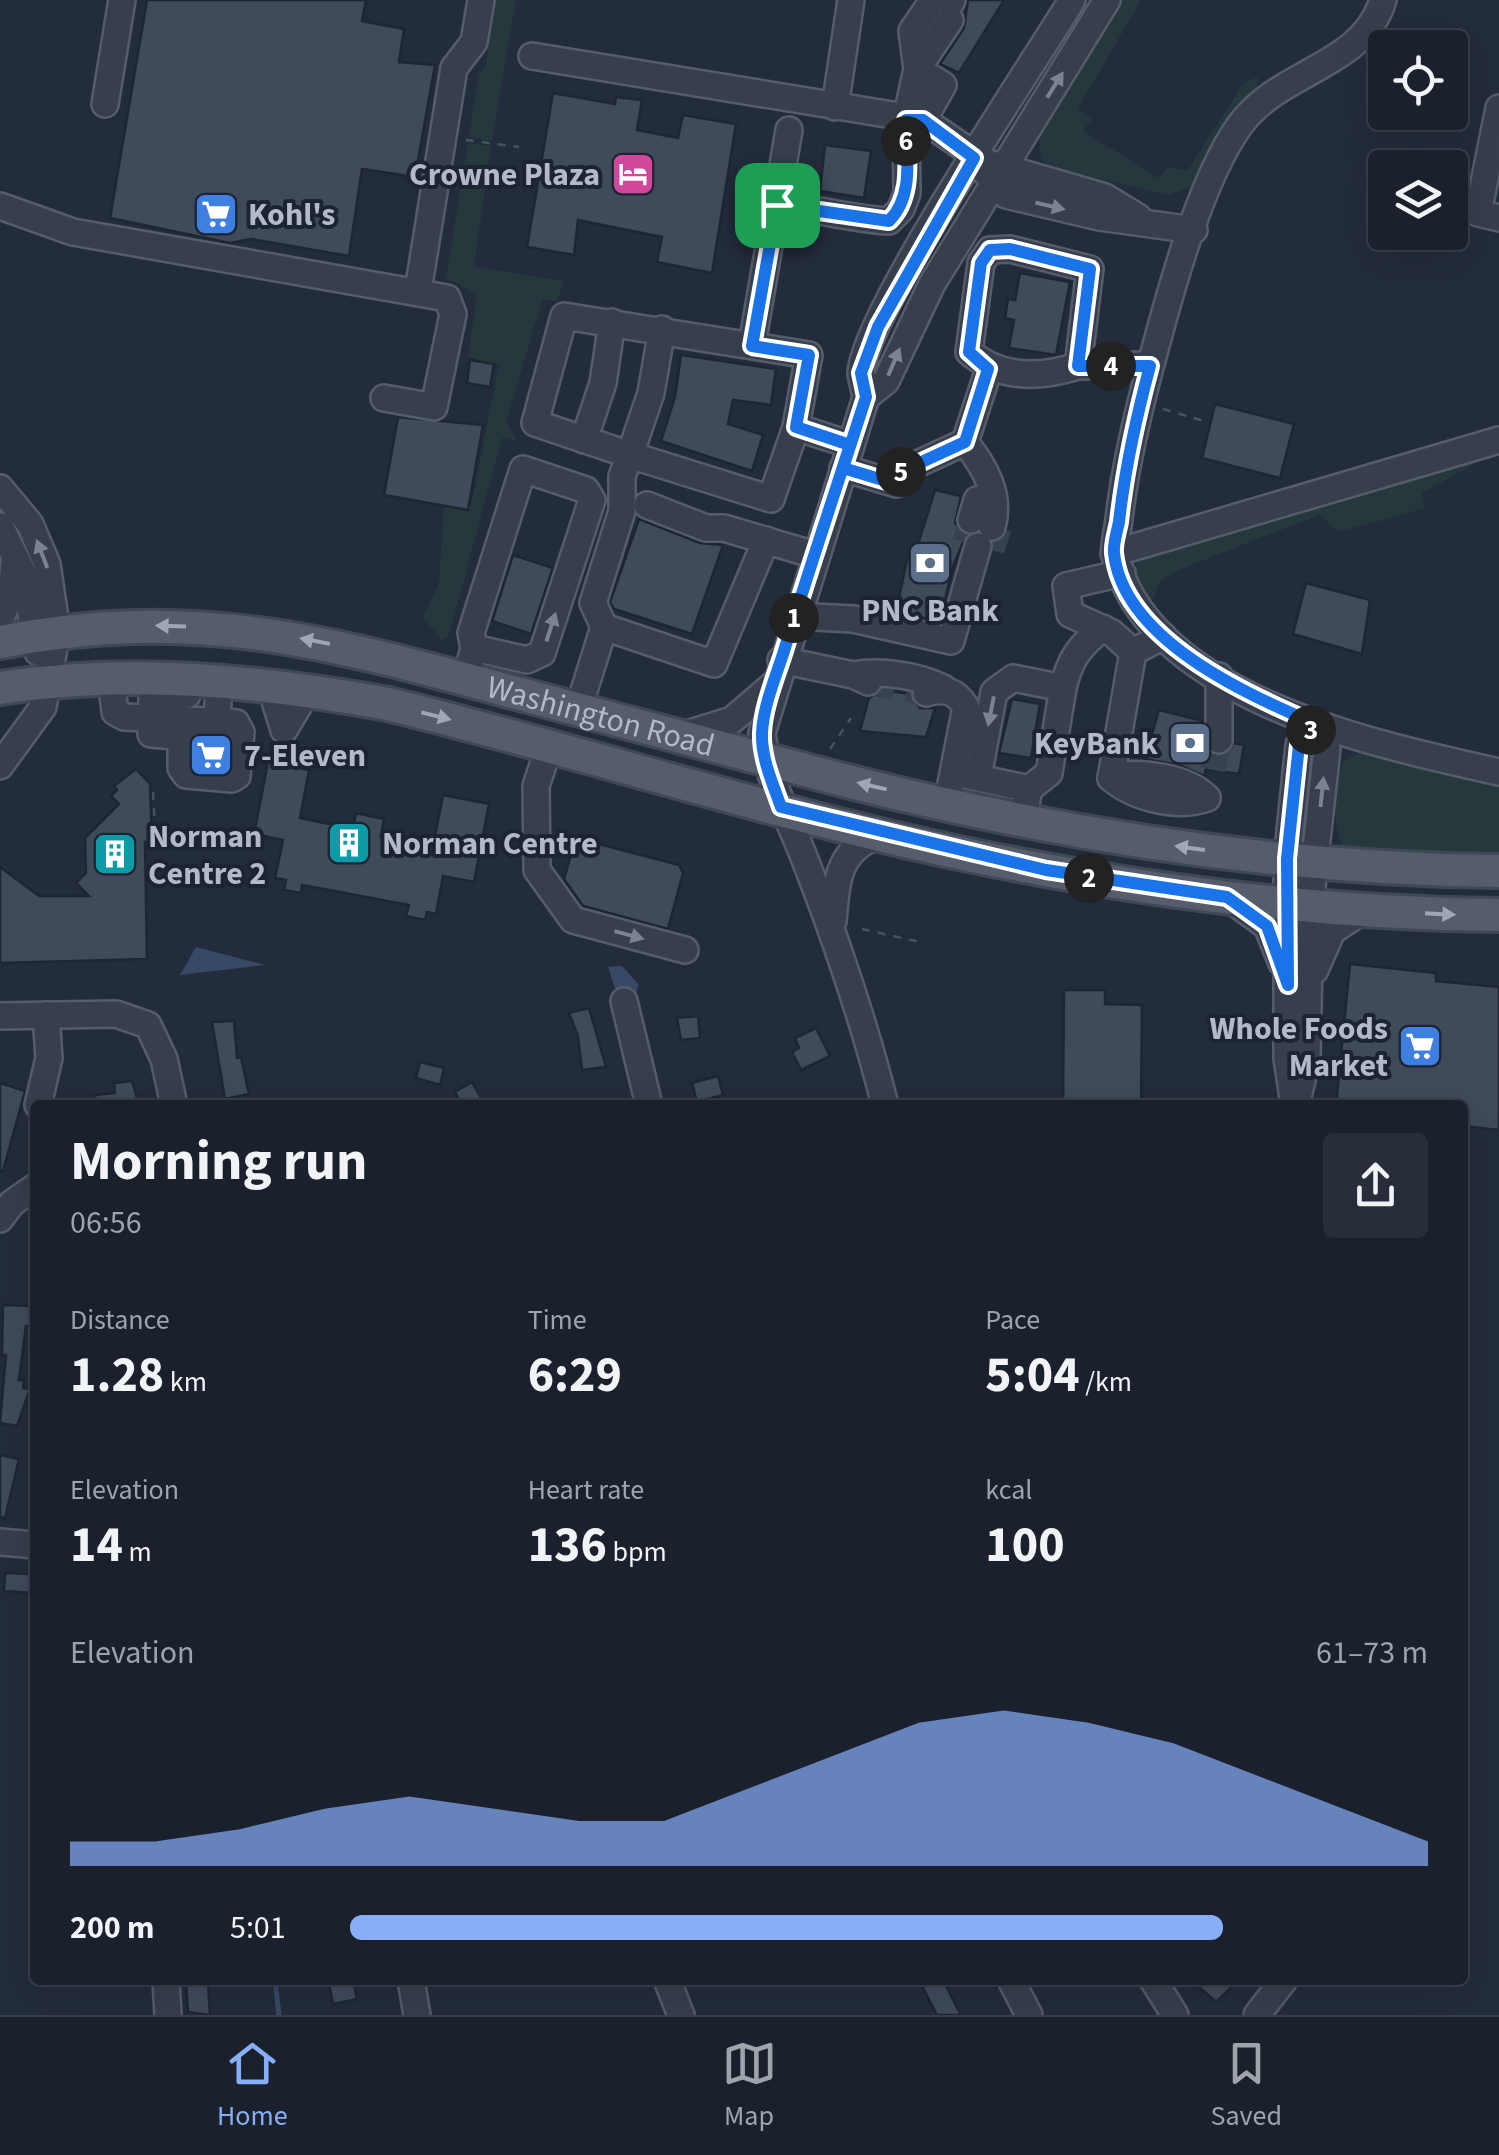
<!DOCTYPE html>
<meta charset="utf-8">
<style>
body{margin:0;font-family:"Source Sans 3",sans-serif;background:#272e39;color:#f1f3f6;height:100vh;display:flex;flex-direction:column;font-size:38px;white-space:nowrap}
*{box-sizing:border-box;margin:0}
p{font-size:32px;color:#9fa3aa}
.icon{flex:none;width:55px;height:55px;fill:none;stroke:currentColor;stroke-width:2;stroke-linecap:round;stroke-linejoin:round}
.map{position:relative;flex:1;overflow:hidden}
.side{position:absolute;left:30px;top:1100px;width:1438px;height:885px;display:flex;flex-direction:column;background:#1a212d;border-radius:10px;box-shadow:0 10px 40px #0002,0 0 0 2px #383e49}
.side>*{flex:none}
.fabs{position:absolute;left:1368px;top:30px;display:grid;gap:20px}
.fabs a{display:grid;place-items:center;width:100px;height:100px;border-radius:10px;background:#1a212d;box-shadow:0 10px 40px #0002,0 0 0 2px #383e49;font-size:50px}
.pin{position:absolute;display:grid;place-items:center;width:85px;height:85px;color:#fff;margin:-42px;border-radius:20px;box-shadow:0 5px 15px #0006}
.km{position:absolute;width:50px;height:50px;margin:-25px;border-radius:50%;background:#222;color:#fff;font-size:28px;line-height:50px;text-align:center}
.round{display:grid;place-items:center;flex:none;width:105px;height:105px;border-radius:10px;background:#272e39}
.overview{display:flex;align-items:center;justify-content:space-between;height:170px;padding:0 40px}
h1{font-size:55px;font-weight:700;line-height:75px}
.stats{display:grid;grid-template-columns:repeat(3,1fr);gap:15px;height:170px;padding:10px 40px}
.stats div{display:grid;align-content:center}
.stats b{font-size:50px;font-weight:700}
.stats small{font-size:28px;font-weight:400}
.stats p{font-size:28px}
.chart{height:280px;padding:20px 40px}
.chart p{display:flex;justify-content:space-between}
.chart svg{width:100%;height:180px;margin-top:10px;fill:#87aef7;opacity:.7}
ul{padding:0 40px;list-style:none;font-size:32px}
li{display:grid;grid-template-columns:160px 120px 1fr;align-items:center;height:75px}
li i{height:25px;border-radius:12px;background:#87aef7}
.menu{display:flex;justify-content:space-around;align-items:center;height:140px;border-top:2px solid #383e49;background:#1a212d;font-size:28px;color:#9fa3aa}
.menu a{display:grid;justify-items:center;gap:5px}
.menu .active{color:#87aef7}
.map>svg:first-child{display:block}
.green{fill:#25393d}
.water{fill:#384965}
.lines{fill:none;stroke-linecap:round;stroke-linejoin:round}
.stream{stroke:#384965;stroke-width:5}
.building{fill:#3f4a5b;stroke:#1e2633;stroke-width:2.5}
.minor-tunnel{stroke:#384151;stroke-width:25;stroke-dasharray:25 12;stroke-linecap:butt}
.minor-casing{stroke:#555c6a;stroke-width:30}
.major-casing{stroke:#404855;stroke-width:38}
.path{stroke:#43565a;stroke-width:2.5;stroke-dasharray:8 8;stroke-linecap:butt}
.minor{stroke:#373e4c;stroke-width:25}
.major{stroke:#555d6c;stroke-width:32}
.oneway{fill:#7b8290}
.oneway2{fill:#9fa7b5}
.route-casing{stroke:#fff;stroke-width:20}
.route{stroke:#1a73e8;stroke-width:12}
.labels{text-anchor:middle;stroke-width:8;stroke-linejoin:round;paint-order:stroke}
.poi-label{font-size:32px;font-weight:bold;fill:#b2b9c7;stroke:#1c2431;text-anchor:start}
.street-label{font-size:32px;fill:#b2b9c7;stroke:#1c2431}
</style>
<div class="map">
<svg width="1499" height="2015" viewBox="0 0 1499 2015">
<rect width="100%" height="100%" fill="#232c3c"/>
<g class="green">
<path d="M494,0H516L492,141L469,137L479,72L486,67Z"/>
<path d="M1119,0H1141L1077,110L1092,119L1083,131L1158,178L1167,168L1188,170L1244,82L1258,77L1257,90L1217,135L1192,187L1169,195L1051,168L1041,158L1039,134Z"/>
<path d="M468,143L491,146L474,267L564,281L557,301L542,300L506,422L518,441L502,438L449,635L442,640L423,618L439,583L444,503L471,506L499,365L468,357L477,296L446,277Z"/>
<path d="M1480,461L1422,493L1425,508L1339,532L1319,515L1178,570L1160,581L1152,601L1135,573L1137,563L1143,559Z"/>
<path d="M1370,751L1499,781V862L1348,852C1332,837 1329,775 1347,759C1353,754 1363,752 1370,751Z"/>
</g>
<g class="water">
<path d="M196,947L265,965L180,975Z"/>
<path d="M622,966L639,985L636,992H616L608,967Z"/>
</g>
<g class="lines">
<path class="stream" d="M275,1980L279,2015"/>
</g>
<g class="building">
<path d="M147,0H366L362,21L404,29L399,62L435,65L415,177L362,169L349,256L251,239L230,243L110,218Z"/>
<path d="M968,0H1004L959,73L940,64L964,28Z"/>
<path d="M553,93L615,104L616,97L642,100L637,130L678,138L683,115L736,124L712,273L657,262L662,237L578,220L574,255L527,247Z"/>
<path d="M825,145L871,151L864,198L820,191Z"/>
<path d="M1020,273L1070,282L1056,355L1009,348L1014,320L1005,318L1008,299L1015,300Z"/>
<path d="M681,355L776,369L771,405L733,400L728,424L763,435L752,471L661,441L675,397Z"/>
<path d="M470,360L494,364L490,387L467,383Z"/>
<path d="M1215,404L1294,424L1280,478L1202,458Z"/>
<path d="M398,417L483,425L468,510L384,495Z"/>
<path d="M935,490L961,496L955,523L966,535L952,569L940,622L896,612L908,555L914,557Z"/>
<path d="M639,519L700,543L723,545L692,634L614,609L610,602Z"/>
<path d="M513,555L553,568L531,634L492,621Z"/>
<path d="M1306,583L1370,600L1362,654L1293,634Z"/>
<path d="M882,690L910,694L920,708H935L926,737L860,731L869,698Z"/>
<path d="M1012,699L1040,704L1031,758L999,753Z"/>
<path d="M1159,710L1203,721L1205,747L1212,754H1226L1234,743L1244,745L1239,774L1206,769L1204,776L1179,765L1145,759Z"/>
<path d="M268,762L309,770L300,818L353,829L356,813L384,819L381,836L433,846L443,795L489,804L474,882L443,876L436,914L427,912L425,920L406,916L409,905L302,885L301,893L284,890L286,880L275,878L283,840L254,834Z"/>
<path d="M136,769L150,784L152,842H145L147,959L0,963V867L39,896H89L76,883L86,873L85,838L119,804L111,796L117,790L114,786Z"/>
<path d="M576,838L679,865L683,873L668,929L583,906L564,879Z"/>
<path d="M1350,964L1436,973V981L1499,987V1130L1462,1126V1105H1336Z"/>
<path d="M1064,990H1105V1004L1142,1005L1141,1105H1063Z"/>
<path d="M589,1008L606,1067L582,1070L578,1036L569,1013Z"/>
<path d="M698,1016L700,1038L681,1040L677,1018Z"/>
<path d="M234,1021L237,1058L241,1057L249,1094L225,1099L212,1022Z"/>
<path d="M816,1028L830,1056L801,1070L792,1052L799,1048L795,1038Z"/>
<path d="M420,1062L444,1068L440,1085L416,1078Z"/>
<path d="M718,1076L723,1095L697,1102L692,1083Z"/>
<path d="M132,1081L139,1105H96L95,1095L115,1093L114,1083Z"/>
<path d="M472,1082L485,1105H462L455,1092Z"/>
<path d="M0,1083L25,1091L3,1171H0Z"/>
<path d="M3,1305L34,1306V1326H26L19,1380L24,1381L23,1388L30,1389L17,1426L0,1423L6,1355H2Z"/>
<path d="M0,1455L19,1459L5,1518L0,1517Z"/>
<path d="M5,1573L31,1574L35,1593L4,1591Z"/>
<path d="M328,1980H353L357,1999L333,2004Z"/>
<path d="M919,1980H943L961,2015H937Z"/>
<path d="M1191,1980H1239L1216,2002Z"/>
<path d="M208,1981L210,2015L188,2012L186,1983Z"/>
</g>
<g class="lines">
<g class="minor-tunnel">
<path d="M965,542L971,520"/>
<path d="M992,550L999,528"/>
<path d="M870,683L926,693"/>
<path d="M1213,770L1219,740"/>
</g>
<g class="minor-casing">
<g id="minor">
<path d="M1383,0C1362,68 1281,69 1240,125C1200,180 1169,296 1151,364C1137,416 1125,466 1119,519C1118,531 1113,545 1115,556C1150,698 1378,745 1499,772"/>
<path d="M951,2L952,0"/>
<path d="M532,56L923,120L963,147L1006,195L1099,217L1194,230"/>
<path d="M917,69L943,85L923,120"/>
<path d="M917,69L950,20"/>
<path d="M105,104L122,0"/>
<path d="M835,107L851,0"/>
<path d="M1499,108L1478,213L1499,218"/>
<path d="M988,163L1105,197L1138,217"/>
<path d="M777,205C815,208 852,219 889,221L901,209L907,193L906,120L917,69L912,31L933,0"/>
<path d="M0,206L73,232L447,298L453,314L434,407L384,398"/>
<path d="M418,291L454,68L474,42L481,0"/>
<path d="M662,329L651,393L630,455L771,499L796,427"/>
<path d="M752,345L789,130"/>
<path d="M1078,366C1040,378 1000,379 969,352L981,263L990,250L1010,249L1090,269L1078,366L1150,365"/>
<path d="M866,397L886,381L932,284L1107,0"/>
<path d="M584,440L603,383L612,322"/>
<path d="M965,442L989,369"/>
<path d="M843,468L896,484L900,472L965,442C985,467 1001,495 992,527"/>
<path d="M0,488L30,524L47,564L57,632L43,707L0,766"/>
<path d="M647,505L706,528H724L815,555"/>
<path d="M971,520L977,500L993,496"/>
<path d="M0,526L24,575L38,652"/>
<path d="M1114,553L1499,440"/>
<path d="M1122,573L1066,586L1070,614L1112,633L1133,652"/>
<path d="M795,616L853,619L951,641L978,546"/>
<path d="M0,619L11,596L14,564"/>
<path d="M604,627L593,603L622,511V476L630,455L535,423L564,316L809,355L796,427L851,445"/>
<path d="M781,660L853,675L868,682"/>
<path d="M853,675C881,670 917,675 943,688"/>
<path d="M111,679L115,712L124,717L208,721L217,716L218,703"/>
<path d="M466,679L474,648L471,633L523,469L586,490L592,500L542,653L527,660L474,648"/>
<path d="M270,685L284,730L308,690"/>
<path d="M1063,688C1070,659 1079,646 1103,628"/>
<path d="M926,693C945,688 955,690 966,707L947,804"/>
<path d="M187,695L152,697L151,734L210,739L216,733L217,716"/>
<path d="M578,710L604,627L714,664L766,540"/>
<path d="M680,736L732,720L774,684"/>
<path d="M181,738V768L186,775L232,779L237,776L241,732L236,723L217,721"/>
<path d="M1219,740V676"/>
<path d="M549,747L536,786L537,870L573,920L685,950"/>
<path d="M965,775L1029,789"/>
<path d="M978,777L994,692L1013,678L1063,688L1049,773L1029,789L1023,820"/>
<path d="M1111,778L1133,652L1163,636"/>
<path d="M1111,778C1134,798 1178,809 1207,798"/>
<path d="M1111,778C1138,770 1188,777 1207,798"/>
<path d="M1231,900L1267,926L1282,963"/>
<path d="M833,921C837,879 837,850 881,834"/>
<path d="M1315,970L1332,931L1364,910"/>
<path d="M624,1001L649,1105"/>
<path d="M0,1016L116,1014L148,1025L164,1059L174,1105"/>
<path d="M38,1105L49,1058L46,1015"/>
<path d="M885,1105C865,1025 839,948 809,870C792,824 768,783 762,733L866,397C865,390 862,381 861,374C861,318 1034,63 1072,0"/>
<path d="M1294,1105L1287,1058V859L1299,745L1316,724L1327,748L1310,905L1307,1059L1296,1105"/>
<path d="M0,1219L12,1203L35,1187"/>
<path d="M0,1542L35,1545"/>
<path d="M166,1980L168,2015"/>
<path d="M411,1980L417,2015"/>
<path d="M667,1980L681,2015"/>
<path d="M1011,1980L1029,2015"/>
<path d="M1153,1980L1175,2015"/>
<path d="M1257,2015L1284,1980"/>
</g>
</g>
<g class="major-casing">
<g id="major">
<path id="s1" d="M0,642C198,604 332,643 520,694C627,723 733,751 839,779C1054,834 1277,869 1499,871"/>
<path d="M0,688C129,668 260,681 388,704C579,751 767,812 959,853C1136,890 1318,914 1499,915"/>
</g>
</g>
<g class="path">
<path d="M466,140L519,147"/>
<path d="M1163,409L1204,421"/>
<path d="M830,749L851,718"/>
<path d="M153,792L156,848"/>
<path d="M862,929L920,942"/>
</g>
<use href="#minor" class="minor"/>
<use href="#major" class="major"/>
</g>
<defs><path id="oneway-solid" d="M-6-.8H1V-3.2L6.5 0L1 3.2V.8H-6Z" transform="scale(2.5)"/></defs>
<g class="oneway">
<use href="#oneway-solid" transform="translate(1055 85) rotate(-58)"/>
<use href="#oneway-solid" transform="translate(1050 206) rotate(13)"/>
<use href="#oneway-solid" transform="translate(894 362) rotate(-67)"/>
<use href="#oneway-solid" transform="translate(42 554) rotate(-111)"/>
<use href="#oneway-solid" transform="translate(551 627) rotate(-72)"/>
<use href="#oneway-solid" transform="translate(991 711) rotate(101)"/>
<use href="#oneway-solid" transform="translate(1322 792) rotate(-84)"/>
<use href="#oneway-solid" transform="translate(629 935) rotate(15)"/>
</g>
<g class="oneway2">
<use href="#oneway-solid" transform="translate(171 626) rotate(-178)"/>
<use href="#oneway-solid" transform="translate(315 641) rotate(-169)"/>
<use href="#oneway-solid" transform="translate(436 716) rotate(14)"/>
<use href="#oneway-solid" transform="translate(872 786) rotate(-167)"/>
<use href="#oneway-solid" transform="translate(1190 848) rotate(-172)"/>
<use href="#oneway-solid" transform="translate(1440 914) rotate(3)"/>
</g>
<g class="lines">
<g class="route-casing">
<path id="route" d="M777,205L752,346L809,355L796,427L850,445C828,514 805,582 784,651C776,676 763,707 762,733C761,758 773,784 781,807L1046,870L1227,897L1267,926L1288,985L1287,859L1299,745L1316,724C1247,695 1123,639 1114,553C1113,544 1117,532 1119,522C1125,468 1136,418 1150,366H1078L1090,269L1010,249L990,250L981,263L969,352L988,369L965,442L900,472L896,484L843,468L866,397L861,373L878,327L974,158L923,120H906C906,155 915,195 889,221L777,205"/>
</g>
<use href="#route" class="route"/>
</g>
<defs>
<g id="hotel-square" transform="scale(2.25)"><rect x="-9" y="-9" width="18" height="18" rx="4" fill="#d1479c" stroke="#1c2431"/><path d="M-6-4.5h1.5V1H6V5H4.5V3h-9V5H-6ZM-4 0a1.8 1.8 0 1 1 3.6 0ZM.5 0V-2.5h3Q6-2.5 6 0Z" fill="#fff"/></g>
<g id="supermarket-square" transform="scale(2.25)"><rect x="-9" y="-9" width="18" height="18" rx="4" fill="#3f7fe0" stroke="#1c2431"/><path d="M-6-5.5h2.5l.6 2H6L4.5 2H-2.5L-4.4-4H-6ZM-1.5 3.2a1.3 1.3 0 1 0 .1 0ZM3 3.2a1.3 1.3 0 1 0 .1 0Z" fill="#fff"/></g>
<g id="bank-square" transform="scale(2.25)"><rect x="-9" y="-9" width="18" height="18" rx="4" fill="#5c6f8a" stroke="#1c2431"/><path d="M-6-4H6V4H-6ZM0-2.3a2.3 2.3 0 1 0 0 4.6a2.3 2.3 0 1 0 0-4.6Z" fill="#fff"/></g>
<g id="building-square" transform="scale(2.25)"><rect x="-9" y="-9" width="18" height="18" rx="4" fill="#0f9aa8" stroke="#1c2431"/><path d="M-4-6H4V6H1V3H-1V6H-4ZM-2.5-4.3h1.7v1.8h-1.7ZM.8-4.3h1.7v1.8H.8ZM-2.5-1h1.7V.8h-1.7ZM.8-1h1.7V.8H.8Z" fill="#fff"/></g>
</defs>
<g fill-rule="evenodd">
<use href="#hotel-square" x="633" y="174"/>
<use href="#supermarket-square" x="216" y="214"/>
<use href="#bank-square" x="930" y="563"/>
<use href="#bank-square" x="1190" y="743"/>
<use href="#supermarket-square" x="211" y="755"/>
<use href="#building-square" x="349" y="843"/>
<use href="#building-square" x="115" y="854"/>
<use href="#supermarket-square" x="1420" y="1046"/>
</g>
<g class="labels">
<g class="poi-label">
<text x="600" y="185" text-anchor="end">Crowne Plaza</text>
<text x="248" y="225">Kohl's</text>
<text x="930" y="621" text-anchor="middle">PNC Bank</text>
<text x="1158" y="754" text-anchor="end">KeyBank</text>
<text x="244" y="766">7-Eleven</text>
<text x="148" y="847">Norman<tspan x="148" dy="37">Centre 2</tspan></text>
<text x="382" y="854">Norman Centre</text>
<text x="1388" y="1039" text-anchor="end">Whole Foods<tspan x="1388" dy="37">Market</tspan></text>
</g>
<g class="street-label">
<text dy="11" stroke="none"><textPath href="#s1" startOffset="612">Washington Road</textPath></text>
</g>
</g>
</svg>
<div class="fabs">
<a><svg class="icon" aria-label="locate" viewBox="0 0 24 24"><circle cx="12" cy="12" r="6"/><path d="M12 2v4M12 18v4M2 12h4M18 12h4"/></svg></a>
<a><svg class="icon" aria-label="layers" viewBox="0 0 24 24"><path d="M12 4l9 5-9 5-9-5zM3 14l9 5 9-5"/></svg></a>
</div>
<div class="pin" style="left:777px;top:205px;background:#1e9e55"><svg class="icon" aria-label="arrive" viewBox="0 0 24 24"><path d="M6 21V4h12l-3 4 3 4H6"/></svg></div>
<b class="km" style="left:794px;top:618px">1</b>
<b class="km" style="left:1089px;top:878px">2</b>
<b class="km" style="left:1311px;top:730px">3</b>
<b class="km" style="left:1111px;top:366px">4</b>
<b class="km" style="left:901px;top:472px">5</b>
<b class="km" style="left:906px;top:141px">6</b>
<section class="side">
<div class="overview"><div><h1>Morning run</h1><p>06:56</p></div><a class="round"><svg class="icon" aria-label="share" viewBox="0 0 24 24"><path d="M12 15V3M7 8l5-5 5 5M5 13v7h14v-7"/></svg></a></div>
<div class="stats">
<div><p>Distance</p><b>1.28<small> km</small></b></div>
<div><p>Time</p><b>6:29</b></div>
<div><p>Pace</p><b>5:04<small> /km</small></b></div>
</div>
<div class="stats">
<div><p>Elevation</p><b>14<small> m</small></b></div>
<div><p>Heart rate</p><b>136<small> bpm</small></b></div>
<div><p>kcal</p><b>100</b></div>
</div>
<div class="chart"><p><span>Elevation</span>61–73 m</p>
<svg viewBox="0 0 160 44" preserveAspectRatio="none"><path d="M0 44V38L10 38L20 35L30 30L40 27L50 30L60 33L70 33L80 25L90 17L100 9L110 6L120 9L130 14L140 22L150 30L160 38V44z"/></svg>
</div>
<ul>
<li><b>200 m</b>5:01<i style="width:81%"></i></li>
</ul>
</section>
</div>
<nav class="menu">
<a class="active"><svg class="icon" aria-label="home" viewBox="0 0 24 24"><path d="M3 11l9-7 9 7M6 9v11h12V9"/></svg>Home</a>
<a><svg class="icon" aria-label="map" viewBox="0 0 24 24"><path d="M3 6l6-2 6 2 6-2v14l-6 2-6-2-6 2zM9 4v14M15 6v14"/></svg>Map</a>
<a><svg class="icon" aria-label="saved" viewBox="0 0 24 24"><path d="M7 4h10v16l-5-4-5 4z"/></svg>Saved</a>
</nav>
